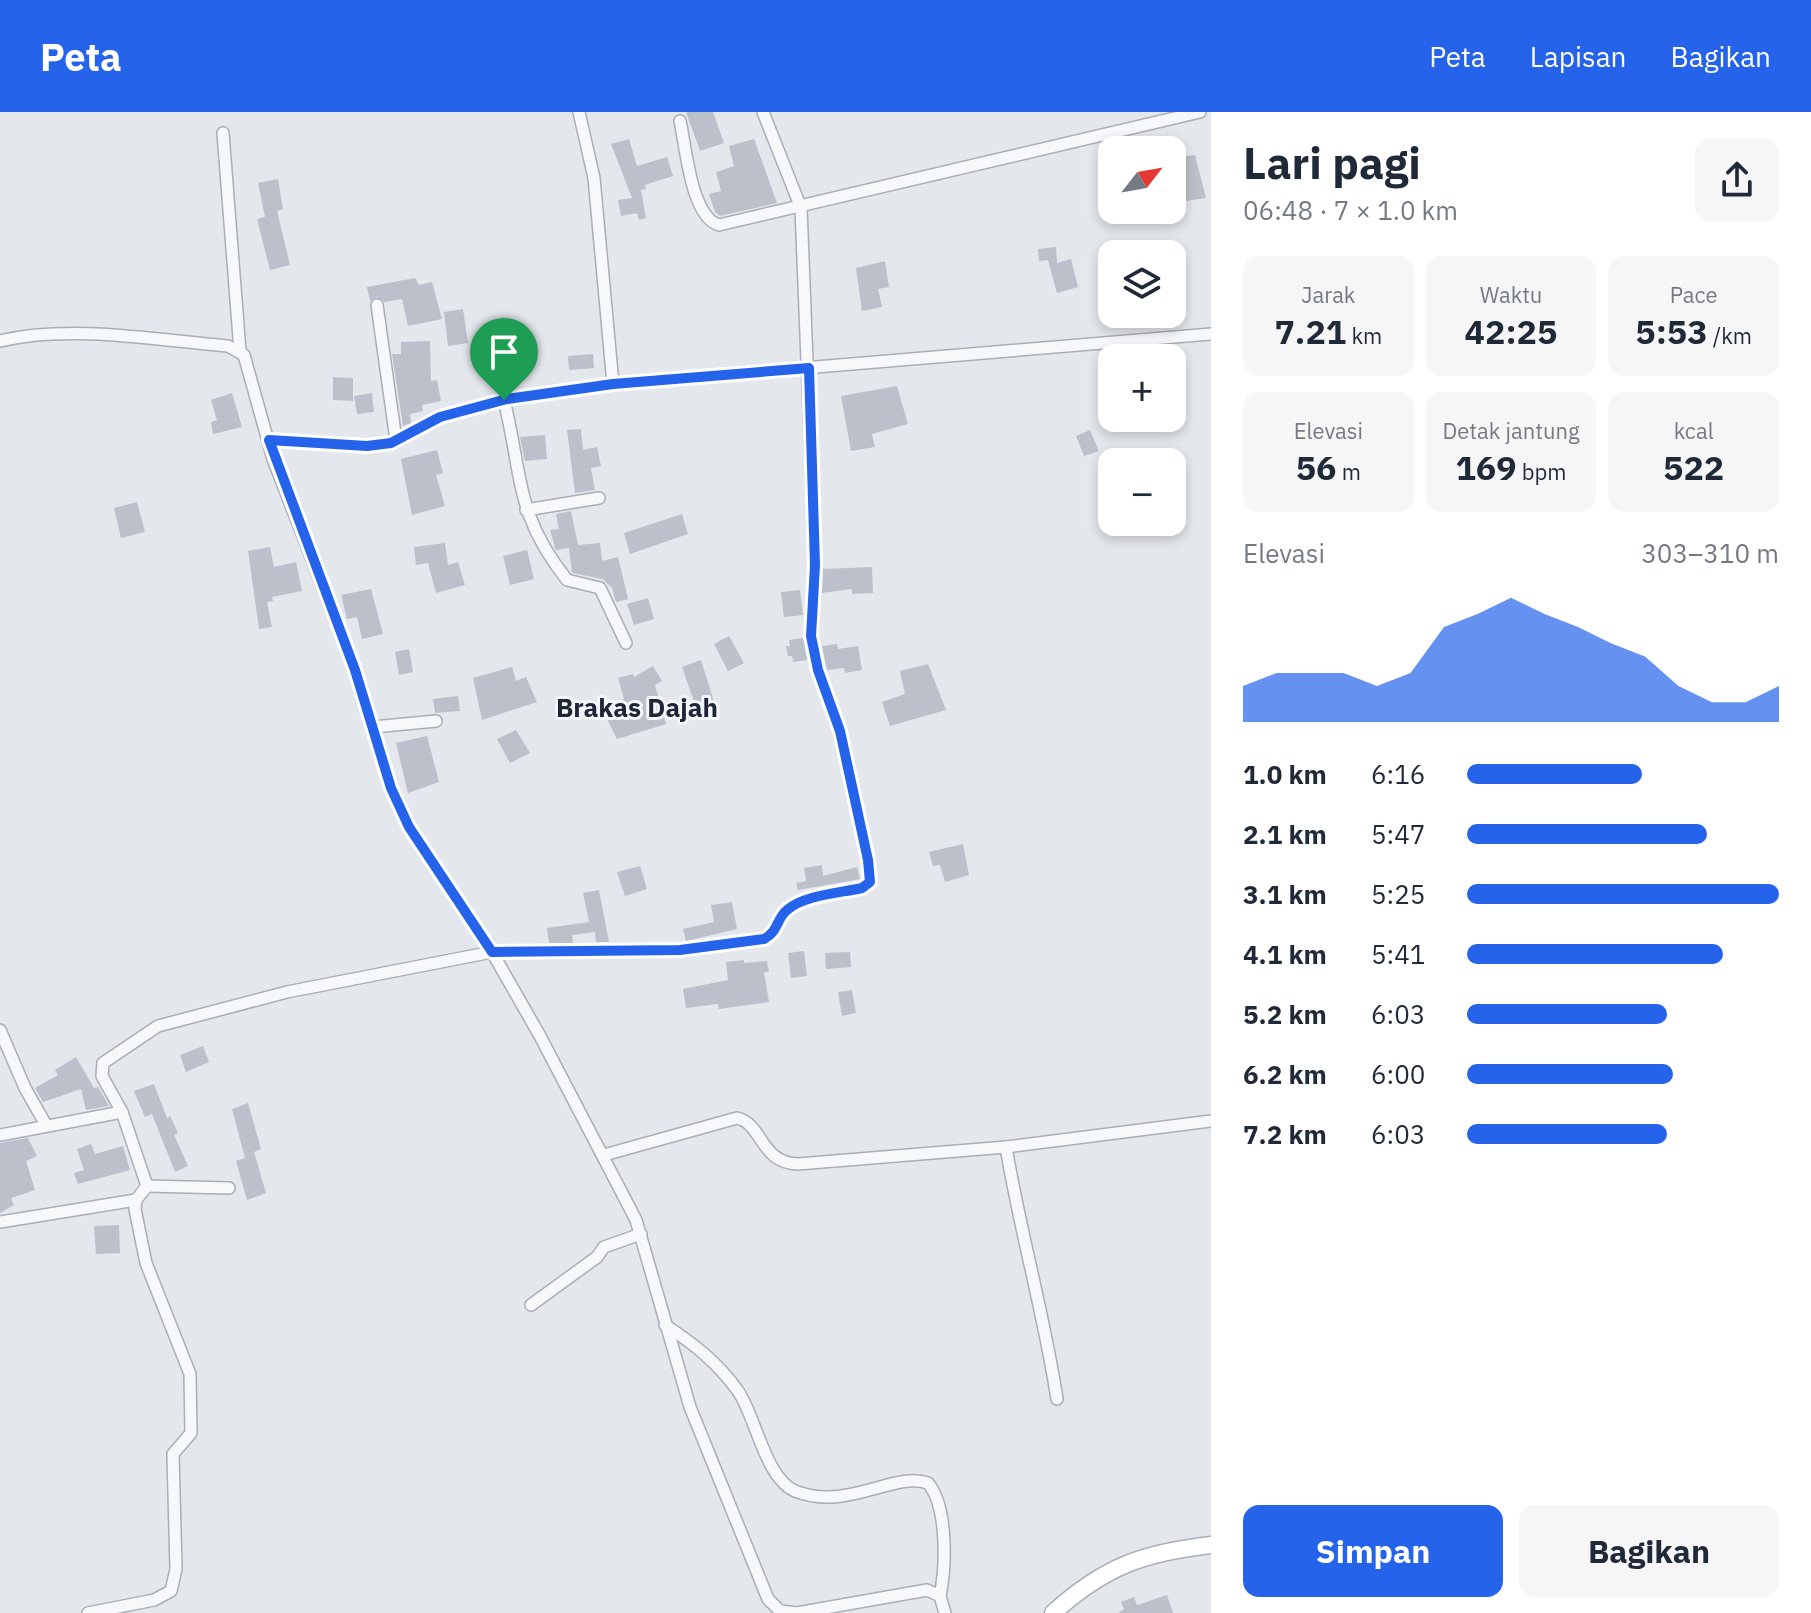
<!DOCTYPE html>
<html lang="id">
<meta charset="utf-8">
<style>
body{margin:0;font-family:"IBM Plex Sans",sans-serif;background:#f6f6f7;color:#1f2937;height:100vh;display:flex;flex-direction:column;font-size:30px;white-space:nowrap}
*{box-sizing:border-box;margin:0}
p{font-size:26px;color:#747a83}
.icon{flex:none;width:44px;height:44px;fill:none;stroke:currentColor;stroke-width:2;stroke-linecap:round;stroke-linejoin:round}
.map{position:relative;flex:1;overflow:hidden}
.side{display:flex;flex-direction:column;background:#fff;width:600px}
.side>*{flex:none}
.needle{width:52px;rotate:59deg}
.controls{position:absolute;left:1098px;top:24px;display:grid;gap:16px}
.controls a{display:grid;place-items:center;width:88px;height:88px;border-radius:16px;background:#fff;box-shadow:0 4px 12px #0003;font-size:40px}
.pin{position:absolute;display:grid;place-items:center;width:68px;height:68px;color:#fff;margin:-82px -34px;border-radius:50% 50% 50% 0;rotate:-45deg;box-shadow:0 0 8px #0007}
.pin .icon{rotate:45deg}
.round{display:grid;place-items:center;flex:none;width:84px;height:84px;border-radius:16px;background:#f6f6f7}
.head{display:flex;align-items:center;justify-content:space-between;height:136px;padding:0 32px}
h1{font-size:44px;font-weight:800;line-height:60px}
.figures{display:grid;grid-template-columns:repeat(3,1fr);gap:12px;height:136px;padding:8px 32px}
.figures div{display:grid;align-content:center;border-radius:16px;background:#f6f6f7;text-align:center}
.figures b{font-size:34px;font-weight:800}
.figures small{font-size:22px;font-weight:400}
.figures p{font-size:22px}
.chart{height:224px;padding:16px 32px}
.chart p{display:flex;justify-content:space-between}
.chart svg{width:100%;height:144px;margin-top:8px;fill:#2563eb;opacity:.7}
.button{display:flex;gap:16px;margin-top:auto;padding:16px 32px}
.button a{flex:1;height:92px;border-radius:16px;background:#2563eb;color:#fff;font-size:32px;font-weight:800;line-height:92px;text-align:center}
.button a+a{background:#f6f6f7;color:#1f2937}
ul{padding:0 32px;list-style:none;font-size:26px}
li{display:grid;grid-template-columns:128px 96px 1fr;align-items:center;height:60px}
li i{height:20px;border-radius:10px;background:#2563eb}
header{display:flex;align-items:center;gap:48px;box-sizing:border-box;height:112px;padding:0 40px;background:#2563eb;color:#fff}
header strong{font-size:38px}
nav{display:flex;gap:44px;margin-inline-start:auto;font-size:28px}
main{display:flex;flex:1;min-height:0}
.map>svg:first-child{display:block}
.building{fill:#bbc0ca}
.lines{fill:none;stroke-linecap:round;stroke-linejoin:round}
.street-casing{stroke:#a9aeb7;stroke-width:14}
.secondary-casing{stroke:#a9aeb7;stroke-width:19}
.street{stroke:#f7f8fa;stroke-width:11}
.secondary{stroke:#fff;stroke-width:16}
.route-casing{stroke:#fff;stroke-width:16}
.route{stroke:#2563eb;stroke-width:10}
.labels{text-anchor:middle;stroke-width:6;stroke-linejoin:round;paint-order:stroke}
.quarter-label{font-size:26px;font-weight:bold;fill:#1d2536;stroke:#f4f6f9}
</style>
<header>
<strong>Peta</strong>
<nav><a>Peta</a><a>Lapisan</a><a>Bagikan</a></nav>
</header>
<main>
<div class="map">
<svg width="1211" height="1501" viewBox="0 0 1211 1501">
<rect width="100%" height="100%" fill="#e4e7ec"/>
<g class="building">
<path d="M686,0H713L724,31L700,39Z"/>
<path d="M629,27L637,54L667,45L673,64L645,73L646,77L641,78L646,106L639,108L637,101L621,104L618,88L632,86L611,32Z"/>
<path d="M754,27L777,91L720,104L715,100L709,82L721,79L716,60L734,54L729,34Z"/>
<path d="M1195,43L1206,86L1172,91V46Z"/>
<path d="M278,67L283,97L277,99L290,153L270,158L257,107L265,105L258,71Z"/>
<path d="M1056,135L1057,151L1071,147L1078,175L1057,181L1048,148L1039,149L1038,137Z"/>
<path d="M885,149L889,175L878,177L882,195L862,199L856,156Z"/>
<path d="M415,166L419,173L432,170L442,207L408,214L402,187L385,190L377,185L370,189L367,175Z"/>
<path d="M463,197L468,231L448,234L444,200Z"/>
<path d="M430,229L431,269L437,268L441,289L422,293L423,299L410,302L411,311L403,314L392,242H401V230Z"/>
<path d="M593,242L594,256L569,258L568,244Z"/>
<path d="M333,265L353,266V289L333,288Z"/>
<path d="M897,274L908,312L872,322L875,335L851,339L841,284Z"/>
<path d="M232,281L242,315L213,322L211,310L217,308L211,288Z"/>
<path d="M372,281L374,300L357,302L354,284Z"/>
<path d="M581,317L583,338L597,335L601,354L591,356L595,378L575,381L567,318Z"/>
<path d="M1090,318L1099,339L1084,344L1076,324Z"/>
<path d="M545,323L547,347L525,349L520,325Z"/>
<path d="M437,338L443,361L436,363L445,394L412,403L401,347Z"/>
<path d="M137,390L145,420L121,426L114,396Z"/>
<path d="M571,399L578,433L600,431L602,449L618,445L628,487L616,490L612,476L603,467L572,461L569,436L556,438L550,418L559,417L556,402Z"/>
<path d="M682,402L688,422L630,442L624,421Z"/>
<path d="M445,431L448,453L458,450L465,473L436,481L428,451L416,453L414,435Z"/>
<path d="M270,435L274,455L296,450L302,479L272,485L273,489L267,490L272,515L259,517L248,439Z"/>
<path d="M527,438L534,467L510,473L503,444Z"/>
<path d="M872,455L873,481L852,482V477L822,481L823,457Z"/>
<path d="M371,477L383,522L362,527L357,505L347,507L341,483Z"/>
<path d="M800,478L803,503L784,505L781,480Z"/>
<path d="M648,486L654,507L634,513L627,492Z"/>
<path d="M729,524L744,551L728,559L714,532Z"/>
<path d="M803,526L807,548L793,550L792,544H788L786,534H790L789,528Z"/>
<path d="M837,532L838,537L858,534L862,558L845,561L844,556L827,558L822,534Z"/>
<path d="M409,537L413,560L399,563L395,540Z"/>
<path d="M701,548L716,596L698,601L682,555Z"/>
<path d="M928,552L946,598L890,614L882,590L905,582L900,559Z"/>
<path d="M653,554L662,569L655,573L666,612L617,627L602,597L624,587L618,566L633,562L634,565Z"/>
<path d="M512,555L516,569L526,565L537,590L482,608L473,566Z"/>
<path d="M458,584L460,599L435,601L433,587Z"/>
<path d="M516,618L530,641L510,651L497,627Z"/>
<path d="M427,624L439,670L408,681L396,631Z"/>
<path d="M963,732L969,763L945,770L940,753L933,754L929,740Z"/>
<path d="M822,753L823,764L857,755L860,767L798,778L796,771L806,769L804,756Z"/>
<path d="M640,754L647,777L625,784L617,760Z"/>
<path d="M599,778L609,830H596L595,820L572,823L573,831H549L547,816L589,810L583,781Z"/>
<path d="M732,790L737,817L686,829L683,817L714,810L711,793Z"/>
<path d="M804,839L807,864L791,866L788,841Z"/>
<path d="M850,840L851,855L826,857L825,841Z"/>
<path d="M744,848V851L767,849L769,860H764L769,890L719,897L718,892L686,896L683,877L728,868L726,850Z"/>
<path d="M852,878L856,901L842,904L838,880Z"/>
<path d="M203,934L209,950L186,960L180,943Z"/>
<path d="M76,945L94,976L98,975L109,994L86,998L81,977L43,990L35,976L58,963L55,958Z"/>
<path d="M154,972L167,1006L170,1004L178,1021L174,1023L188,1054L175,1060L152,1002L145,1005L134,979Z"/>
<path d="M248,991L261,1037L254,1040L266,1081L247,1088L236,1049L245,1046L232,997Z"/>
<path d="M28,1026L37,1044L26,1049L35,1078L11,1086L14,1093L0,1101V1031Z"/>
<path d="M91,1032L95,1042L123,1034L130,1058L78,1072L74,1061L84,1058L77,1037Z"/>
<path d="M119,1113L120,1141L96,1142L94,1114Z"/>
<path d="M1167,1483L1173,1501H1118L1124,1497L1121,1490L1134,1485L1137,1493Z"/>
</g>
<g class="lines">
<g class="street-casing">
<g id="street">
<path d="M579,0L594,66L613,272"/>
<path d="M680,9C686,35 691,105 719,113L1200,0"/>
<path d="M223,21L240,239"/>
<path d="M377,193L396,328"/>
<path d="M0,229C68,212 158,228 228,234L244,243L273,347L355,558L391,676L409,715L492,840L540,924L636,1108L690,1295L768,1487L780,1499L797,1501L927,1478L940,1484L945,1501"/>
<path d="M504,288C523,364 514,401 567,468L600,476L626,531"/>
<path d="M269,328L367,334L391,331L440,305L504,288L613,272L1211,222"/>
<path d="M526,398L599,386"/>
<path d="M373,615L436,609"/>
<path d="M0,918L25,976L46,1013"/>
<path d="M0,1023L122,1000"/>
<path d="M1006,1035C1020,1119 1044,1202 1057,1287"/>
<path d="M604,1043L737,1006C763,1012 760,1051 798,1052L1006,1035L1211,1009"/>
<path d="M147,1074L229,1076"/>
<path d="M0,1110L136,1088"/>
<path d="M531,1193L597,1145L604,1135L641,1122"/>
<path d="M665,1213C694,1232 717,1250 738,1279C756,1305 765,1366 795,1379C847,1400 894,1359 928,1371C948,1395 946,1455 940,1484"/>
<path d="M88,1501L154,1488L171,1479L176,1457L173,1342L191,1321L190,1262L146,1151L135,1097L136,1088L147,1074L122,1000L102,964L103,951L158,914L287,880L492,840L680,838L764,827C779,819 776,807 787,798C804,783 840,781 862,776L870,770L868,748L840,619L818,558L811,524L815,453L801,96L763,0"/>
</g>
</g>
<g class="secondary-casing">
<path id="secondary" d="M1053,1501C1105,1454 1143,1441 1211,1433"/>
</g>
<use href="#street" class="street"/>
<use href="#secondary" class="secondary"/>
</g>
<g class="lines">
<g class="route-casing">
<path id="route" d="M809,256L815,453L811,524L818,558L840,619L868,748L870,770L862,776C840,781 804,783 787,798C776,807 779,819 764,827L680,838L492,840L409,715L391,676L355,558L269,328L367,334L391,331L440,305L507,287L613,272Z"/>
</g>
<use href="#route" class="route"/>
</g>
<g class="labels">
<g class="quarter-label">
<text x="637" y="605">Brakas Dajah</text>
</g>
</g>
</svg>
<div class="controls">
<a><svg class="needle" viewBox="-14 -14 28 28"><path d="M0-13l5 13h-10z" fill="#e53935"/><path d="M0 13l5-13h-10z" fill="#747a83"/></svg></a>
<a><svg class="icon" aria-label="layers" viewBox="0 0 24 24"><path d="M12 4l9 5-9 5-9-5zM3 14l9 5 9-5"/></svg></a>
<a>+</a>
<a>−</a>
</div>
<div class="pin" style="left:504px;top:288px;background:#1e9e55"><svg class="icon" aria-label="arrive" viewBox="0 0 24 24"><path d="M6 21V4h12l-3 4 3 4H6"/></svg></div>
</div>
<section class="side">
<div class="head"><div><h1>Lari pagi</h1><p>06:48 · 7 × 1.0 km</p></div><a class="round"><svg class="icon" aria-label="share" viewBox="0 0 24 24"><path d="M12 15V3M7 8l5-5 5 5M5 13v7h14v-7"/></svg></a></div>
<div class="figures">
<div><p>Jarak</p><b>7.21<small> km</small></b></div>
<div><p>Waktu</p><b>42:25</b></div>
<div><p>Pace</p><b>5:53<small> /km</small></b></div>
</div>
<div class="figures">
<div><p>Elevasi</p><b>56<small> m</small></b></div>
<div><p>Detak jantung</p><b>169<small> bpm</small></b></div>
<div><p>kcal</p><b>522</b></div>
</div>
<div class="chart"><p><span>Elevasi</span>303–310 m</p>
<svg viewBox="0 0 160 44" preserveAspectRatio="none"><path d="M0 44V33L10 29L20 29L30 29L40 33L50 29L60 15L70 11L80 6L90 11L100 15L110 20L120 24L130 33L140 38L150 38L160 33V44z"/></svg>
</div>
<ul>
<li><b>1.0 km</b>6:16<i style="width:56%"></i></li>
<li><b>2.1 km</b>5:47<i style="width:77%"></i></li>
<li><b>3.1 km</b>5:25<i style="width:100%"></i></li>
<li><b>4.1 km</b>5:41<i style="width:82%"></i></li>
<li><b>5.2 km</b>6:03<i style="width:64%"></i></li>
<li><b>6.2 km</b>6:00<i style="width:66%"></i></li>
<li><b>7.2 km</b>6:03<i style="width:64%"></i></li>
</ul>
<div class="button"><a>Simpan</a><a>Bagikan</a></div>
</section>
</main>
